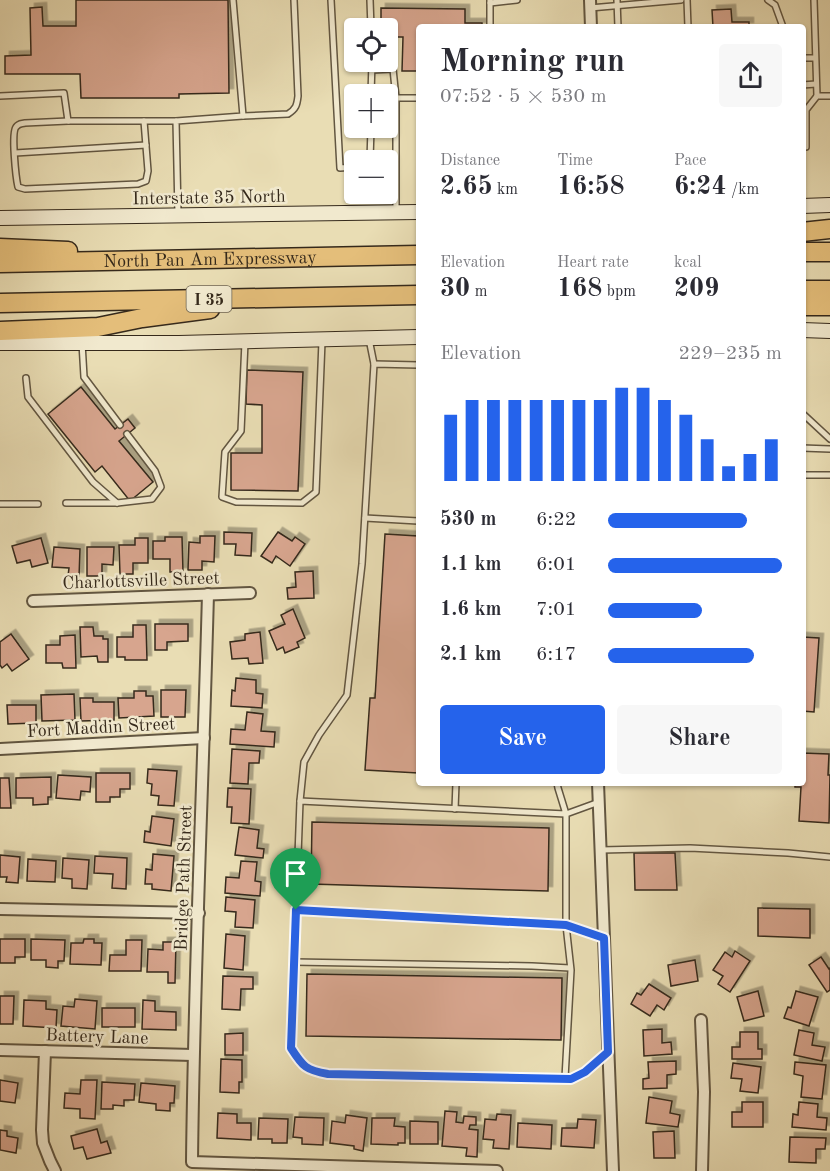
<!DOCTYPE html>
<meta charset="utf-8">
<style>
body{margin:0;font-family:"Old Standard TT",serif;background:#f7f7f7;color:#2b2b33;height:100vh;display:flex;flex-direction:column;font-size:22px;white-space:nowrap}
*{box-sizing:border-box;margin:0}
p{font-size:20px;color:#7c7c81}
.icon{flex:none;width:33px;height:33px;fill:none;stroke:currentColor;stroke-width:2;stroke-linecap:round;stroke-linejoin:round}
.map{position:relative;flex:1;overflow:hidden}
.drawer{position:absolute;left:416px;top:24px;width:390px;height:762px;display:flex;flex-direction:column;background:#fff;border-radius:6px;box-shadow:0 2px 4px #0004}
.drawer>*{flex:none}
.tools{position:absolute;left:344px;top:18px;display:grid;gap:12px}
.tools a{display:grid;place-items:center;width:54px;height:54px;border-radius:6px;background:#fff;box-shadow:0 2px 4px #0004;font-size:30px}
.pin{position:absolute;display:grid;place-items:center;width:51px;height:51px;color:#fff;margin:-62px -26px;border-radius:50% 50% 50% 0;rotate:-45deg;box-shadow:0 0 6px #0007}
.pin .icon{rotate:45deg}
.round{display:grid;place-items:center;flex:none;width:63px;height:63px;border-radius:6px;background:#f7f7f7}
.overview{display:flex;align-items:center;justify-content:space-between;height:102px;padding:0 24px}
h1{font-size:33px;font-weight:700;line-height:45px}
.stats{display:grid;grid-template-columns:repeat(3,1fr);gap:9px;height:102px;padding:6px 24px}
.stats div{display:grid;align-content:center}
.stats b{font-size:26px;font-weight:700}
.stats small{font-size:16px;font-weight:400}
.stats p{font-size:16px}
.chart{height:168px;padding:12px 24px}
.chart p{display:flex;justify-content:space-between}
.chart svg{width:100%;height:108px;margin-top:6px;stroke:#2563eb;stroke-width:6}
.button{display:flex;gap:12px;margin-top:auto;padding:12px 24px}
.button a{flex:1;height:69px;border-radius:6px;background:#2563eb;color:#fff;font-size:24px;font-weight:700;line-height:69px;text-align:center}
.button a+a{background:#f7f7f7;color:#2b2b33}
ul{padding:0 24px;list-style:none;font-size:20px}
li{display:grid;grid-template-columns:96px 72px 1fr;align-items:center;height:45px}
li i{height:15px;border-radius:8px;background:#2563eb}
.map>svg:first-child{display:block}
.building{fill:#d7a58e;stroke:#35291b;stroke-width:1.5;filter:url(#shadow)}
.lines{fill:none;stroke-linecap:round;stroke-linejoin:round}
.lane-casing{stroke:#625641;stroke-width:8}
.street-casing{stroke:#625641;stroke-width:14}
.secondary-casing{stroke:#35291b;stroke-width:16}
.highway-casing{stroke:#35291b;stroke-width:21}
.lane{stroke:#f1e9ce;stroke-width:5}
.street{stroke:#f1e9ce;stroke-width:10}
.secondary{stroke:#f1e9ce;stroke-width:14}
.highway{stroke:#e4be7a;stroke-width:18}
.route-casing{stroke:#fff;stroke-width:12}
.route{stroke:#2563eb;stroke-width:8}
.labels{text-anchor:middle;stroke-width:5;stroke-linejoin:round;paint-order:stroke}
.shield{fill:#f1e9ce;stroke:#6d6351;stroke-width:1.5}
.shield-label{font-size:16px;font-weight:bold;fill:#35291b}
.street-label{font-size:18px;fill:#35291b;stroke:#f1e9ce}
</style>
<div class="map">
<svg width="830" height="1171" viewBox="0 0 830 1171">
<defs>
<filter id="shadow"><feDropShadow dx="4.5" dy="-4.5" stdDeviation="0" flood-color="#0004"/></filter>
</defs>
<rect width="100%" height="100%" fill="#e9ddb4"/>
<filter id="stains"><feTurbulence type="fractalNoise" baseFrequency=".00333" numOctaves="4"/><feColorMatrix values="0 0 0 0 .2 0 0 0 0 .09 0 0 0 0 .02 0 0 0 .5 -.17"/></filter>
<radialGradient id="worn" r=".72"><stop offset=".6" stop-color="#630" stop-opacity="0"/><stop offset="1" stop-color="#630" stop-opacity=".3"/></radialGradient>
<g class="building">
<path d="M76,0H228L229,93L179,94V98H81L80,74H5V56L31,55L30,8L42,7L43,26H76Z"/>
<path d="M381,8L465,9V23H482V27H418V71H402L403,37H387V28H381Z"/>
<path d="M731,9L732,22H749V27H713L712,10Z"/>
<path d="M247,370L303,372L298,491L231,490V453H262V405L246,404Z"/>
<path d="M81,387L115,429L128,419L135,428L119,441L153,482L130,501L102,466L95,472L48,414Z"/>
<path d="M224,532L252,533L251,556L235,555L236,544H224Z"/>
<path d="M278,532L292,541L295,537L305,544L290,566L276,556L272,563L261,556Z"/>
<path d="M385,534L418,536V773L365,770L370,698H375Z"/>
<path d="M200,536H215L214,562L202,561V570H188L189,542L200,543Z"/>
<path d="M165,537H182L183,572H170V559H153V541H165Z"/>
<path d="M41,538L48,563L32,567L30,560L17,563L12,546Z"/>
<path d="M135,538H148V563H133V574H120L119,545H135Z"/>
<path d="M54,547L80,549L79,577L68,576L69,568L52,567Z"/>
<path d="M87,547H114L113,565L102,564V576H87Z"/>
<path d="M313,571L314,598L288,599L287,588L296,587L295,572Z"/>
<path d="M293,609L305,638L297,642L299,647L285,653L283,647L277,650L269,631L285,624L281,615Z"/>
<path d="M155,624H188V641L167,642V650H155Z"/>
<path d="M133,625H146L147,660H125V657H117V637H133Z"/>
<path d="M80,627H93L94,636H103V639H108V662H98L97,656L81,657Z"/>
<path d="M260,632L263,663L249,664L248,658L232,659L230,642L245,640V634Z"/>
<path d="M11,634L29,659L12,671L7,664L2,668L0,665V642Z"/>
<path d="M75,635L76,668H63L62,663H46V645H60V636Z"/>
<path d="M802,637L819,638L814,712L802,711Z"/>
<path d="M236,678L256,680V693L263,694L262,708L231,706L232,690L235,691Z"/>
<path d="M161,690H186L185,717H161Z"/>
<path d="M134,691H146V696H153L154,716L119,718L118,698H134Z"/>
<path d="M74,694L75,720L42,721L41,695Z"/>
<path d="M80,698H93V702H114V720L81,721Z"/>
<path d="M7,705H36V723L8,724Z"/>
<path d="M247,712L263,714L261,731L275,732L274,747L230,744L231,729L245,730Z"/>
<path d="M232,749L260,751L259,763H249L248,784L230,783Z"/>
<path d="M802,753L829,754L828,775H830L829,823L799,821L801,787H795V783H802Z"/>
<path d="M148,769L177,771L174,806L158,805L159,796L151,795L152,784L147,783Z"/>
<path d="M96,773H130V789H120V797H110V802H96Z"/>
<path d="M58,775L91,777L90,792L81,791L80,800L56,798Z"/>
<path d="M51,777V797H48V804L33,805V798H16V778Z"/>
<path d="M0,778H9L11,808H0Z"/>
<path d="M228,788L251,789L249,824L231,823L232,807H227Z"/>
<path d="M152,816L174,819L171,846L144,842L145,831L150,832Z"/>
<path d="M312,822L549,828L548,891L311,884Z"/>
<path d="M239,827L259,830L257,848L264,849L263,858L235,855Z"/>
<path d="M634,853H675L677,890H635Z"/>
<path d="M153,854L174,856L171,891L152,889V884H145L146,869L152,870Z"/>
<path d="M0,855L20,857L18,883L6,882L7,877H0Z"/>
<path d="M95,856L127,858L126,889L112,888L113,874L94,873Z"/>
<path d="M63,858L89,860L87,889L72,888V879L62,878Z"/>
<path d="M28,859L56,861L55,882L27,881Z"/>
<path d="M241,861L257,862L255,881L261,882L260,896L225,893L226,877L239,878Z"/>
<path d="M226,897L255,900L253,928L235,927L236,912L225,911Z"/>
<path d="M758,908L810,909V938L758,936Z"/>
<path d="M226,934L245,936L243,970L224,968Z"/>
<path d="M0,939H25V957H15V963H0Z"/>
<path d="M31,939L65,940L64,961H58V968L46,967V960H31Z"/>
<path d="M84,939H94V943H102L101,965L70,964L71,943H83Z"/>
<path d="M126,940H142L141,971H109L110,955H126Z"/>
<path d="M163,942H176L175,983H168V972H147L148,949L163,950Z"/>
<path d="M735,951L750,961L730,992L718,984L723,976L713,970L725,952L732,957Z"/>
<path d="M821,957L829,969L830,968V990L827,992L809,965Z"/>
<path d="M695,960L698,981L671,986L668,965Z"/>
<path d="M307,974L562,978L561,1040L306,1036Z"/>
<path d="M223,976L253,977V989H241L240,1010L222,1009Z"/>
<path d="M649,984L671,998L664,1010L657,1005L650,1016L631,1004L637,993L641,995Z"/>
<path d="M758,991L764,1016L744,1021L737,997Z"/>
<path d="M796,991L818,997L809,1026L784,1018L788,1007L791,1008Z"/>
<path d="M0,996H14L13,1024H0Z"/>
<path d="M75,999L97,1001L95,1029L61,1026L63,1006L74,1007Z"/>
<path d="M24,1000L46,1001V1009L57,1010L56,1028L23,1026Z"/>
<path d="M143,1000L155,1001V1011L176,1012V1030L142,1029Z"/>
<rect x="102" y="1008" width="33" height="19"/>
<path d="M662,1029V1043L671,1042L672,1054L644,1056L643,1030Z"/>
<path d="M799,1030L814,1033L812,1045L825,1047L822,1061L794,1055Z"/>
<path d="M740,1032H758V1049H762V1059H732V1047H740Z"/>
<path d="M243,1033V1055H225V1034Z"/>
<path d="M221,1059L242,1060V1082H239V1093L220,1092Z"/>
<path d="M676,1061V1074L667,1075V1088L643,1089V1079L649,1078L648,1062Z"/>
<path d="M795,1062L826,1065L822,1099L801,1097L803,1076L794,1074Z"/>
<path d="M733,1063L761,1067L758,1093L740,1091L742,1079L731,1078Z"/>
<path d="M0,1080L18,1083L15,1103L0,1101Z"/>
<path d="M81,1080H97L95,1119L80,1118V1109L64,1108L65,1093L80,1094Z"/>
<path d="M102,1082L135,1084L134,1100H124V1106L113,1105V1109H101Z"/>
<path d="M141,1083L175,1086L174,1103H170V1111L156,1110V1104L139,1102Z"/>
<path d="M649,1097L672,1101L670,1113L680,1115L678,1127L646,1123Z"/>
<path d="M742,1102H763V1127H732V1112H742Z"/>
<path d="M799,1102L818,1104L817,1117L827,1118L826,1130L792,1127L793,1114L798,1115Z"/>
<path d="M445,1111L457,1112L456,1122L463,1123L464,1116L476,1117V1125H470L469,1129L478,1130L477,1157L466,1156L467,1148L442,1146Z"/>
<path d="M218,1113L237,1114V1123H251V1140L217,1138Z"/>
<path d="M497,1114L511,1115L509,1149L493,1148L494,1140L483,1139L485,1119L496,1120Z"/>
<path d="M346,1115L367,1118L363,1151L354,1149V1146L330,1143L332,1121L345,1123Z"/>
<path d="M295,1117L324,1118L323,1145L302,1144V1138L293,1137Z"/>
<path d="M259,1118L288,1119L287,1143H272V1139H258Z"/>
<path d="M372,1118H395L394,1126L405,1127V1143H398V1145L371,1144Z"/>
<path d="M578,1119L596,1120L594,1148L561,1146L562,1128H577Z"/>
<path d="M410,1121L438,1122V1144H410Z"/>
<path d="M518,1123L552,1125L551,1149L517,1147Z"/>
<path d="M97,1129L101,1143L107,1141L111,1153L87,1159L83,1147L74,1149L71,1136Z"/>
<path d="M0,1130L7,1131V1136L18,1138L16,1153L0,1150Z"/>
<path d="M674,1131L675,1158H654L653,1132Z"/>
<path d="M790,1137L826,1138L825,1149H816V1163L789,1162Z"/>
</g>
<g class="lines">
<g class="lane-casing">
<g id="lane">
<path d="M331,0L340,168L354,167"/>
<path d="M370,0L371,28"/>
<path d="M617,0L618,27"/>
<path d="M687,0L688,27"/>
<path d="M768,0L775,5L783,27"/>
<path d="M814,0L817,96"/>
<path d="M490,3L517,0"/>
<path d="M590,8L681,0"/>
<path d="M490,27V0"/>
<path d="M802,58H815"/>
<path d="M372,70L393,69L396,98"/>
<path d="M802,85L816,84"/>
<path d="M371,94L372,62"/>
<path d="M0,96L64,93L68,121H176"/>
<path d="M243,116L288,114C296,109 297,105 298,96L294,0"/>
<path d="M68,121L25,123C21,124 19,123 16,127C11,133 16,178 18,187L25,189L138,184L146,181L148,171L144,121"/>
<path d="M802,147H806V110L817,96H830"/>
<path d="M15,153L146,145"/>
<path d="M370,160L371,128"/>
<path d="M396,211V98H418"/>
<path d="M178,213L176,121L243,116L233,0"/>
<path d="M369,339L374,364"/>
<path d="M245,342L241,431L225,452L222,497L236,502L302,503L316,492L322,341"/>
<path d="M82,343L84,377L120,425"/>
<path d="M26,378L28,397L93,482L117,503"/>
<path d="M802,413L830,439"/>
<path d="M802,448L830,449"/>
<path d="M802,475H830"/>
<path d="M66,503H117L152,499L161,487L155,471L127,434"/>
<path d="M0,504H38"/>
<path d="M365,518L418,521"/>
<path d="M557,783L558,788L566,814L300,801L296,910L566,925L571,970L565,1078"/>
<path d="M300,801L304,762L319,735L347,695L362,564L374,364L418,365"/>
<path d="M599,802L566,814V925L604,937"/>
<path d="M455,809L456,783"/>
<path d="M601,850L690,848L788,853L830,857"/>
<path d="M296,910L291,1048C303,1067 306,1070 328,1074L571,1079L585,1072L608,1052"/>
<path d="M294,962L532,966L570,968"/>
</g>
</g>
<g class="street-casing">
<g id="street">
<path d="M590,0L591,27"/>
<path d="M208,594C203,783 194,973 192,1162L497,1171"/>
<path d="M33,601L250,593"/>
<path d="M0,749L204,738"/>
<path d="M598,783L613,1171"/>
<path d="M0,909L199,913"/>
<path d="M701,1020L704,1092L702,1171"/>
<path d="M0,1050L193,1055"/>
<path d="M45,1051L42,1130L43,1143L50,1161L55,1171"/>
</g>
</g>
<g class="secondary-casing">
<g id="secondary">
<path d="M802,206L830,205"/>
<path d="M0,218L418,212"/>
<path d="M802,330L830,331"/>
<path d="M0,343H179L418,337"/>
</g>
</g>
<g class="highway-casing">
<g id="highway">
<path d="M802,232L830,229"/>
<path d="M0,248L68,251"/>
<path d="M802,252H830"/>
<path id="s1" d="M0,263L418,255"/>
<path d="M802,290H830"/>
<path d="M0,303L418,295"/>
<path d="M802,306H830"/>
<path d="M0,331L98,327L142,318L210,309"/>
</g>
</g>
<use href="#lane" class="lane"/>
<use href="#street" class="street"/>
<use href="#secondary" class="secondary"/>
<use href="#highway" class="highway"/>
</g>
<g class="lines">
<g class="route-casing">
<path id="route" d="M296,910L566,925L604,938L608,1052L585,1072L571,1079L328,1074C306,1070 303,1067 291,1048Z"/>
</g>
<use href="#route" class="route"/>
</g>
<g class="labels">
<rect class="shield" x="186.5" y="286" width="45" height="26" rx="4.5"/>
<g class="shield-label">
<text x="209" y="305">I 35</text>
</g>
<g class="street-label">
<text transform="translate(209 197) rotate(-1)" y="6">Interstate 35 North</text>
<text dy="6" stroke="none"><textPath href="#s1" startOffset="210">North Pan Am Expressway</textPath></text>
<text transform="translate(141 580) rotate(-2)" y="6">Charlottsville Street</text>
<text transform="translate(101 727) rotate(-3)" y="6">Fort Maddin Street</text>
<text transform="translate(183 878) rotate(-88)" y="6">Bridge Path Street</text>
<text transform="translate(97 1036) rotate(2)" y="6">Battery Lane</text>
</g>
</g>
<rect width="100%" height="100%" filter="url(#stains)"/>
<rect width="100%" height="100%" fill="url(#worn)"/>
</svg>
<div class="tools">
<a><svg class="icon" aria-label="locate" viewBox="0 0 24 24"><circle cx="12" cy="12" r="6"/><path d="M12 2v4M12 18v4M2 12h4M18 12h4"/></svg></a>
<a>+</a>
<a>−</a>
</div>
<div class="pin" style="left:296px;top:910px;background:#1e9e55"><svg class="icon" aria-label="arrive" viewBox="0 0 24 24"><path d="M6 21V4h12l-3 4 3 4H6"/></svg></div>
<section class="drawer">
<div class="overview"><div><h1>Morning run</h1><p>07:52 · 5 × 530 m</p></div><a class="round"><svg class="icon" aria-label="share" viewBox="0 0 24 24"><path d="M12 15V3M7 8l5-5 5 5M5 13v7h14v-7"/></svg></a></div>
<div class="stats">
<div><p>Distance</p><b>2.65<small> km</small></b></div>
<div><p>Time</p><b>16:58</b></div>
<div><p>Pace</p><b>6:24<small> /km</small></b></div>
</div>
<div class="stats">
<div><p>Elevation</p><b>30<small> m</small></b></div>
<div><p>Heart rate</p><b>168<small> bpm</small></b></div>
<div><p>kcal</p><b>209</b></div>
</div>
<div class="chart"><p><span>Elevation</span>229–235 m</p>
<svg viewBox="0 0 160 44" preserveAspectRatio="none"><path d="M5 44V17M15 44V11M25 44V11M35 44V11M45 44V11M55 44V11M65 44V11M75 44V11M85 44V6M95 44V6M105 44V11M115 44V17M125 44V27M135 44V38M145 44V33M155 44V27"/></svg>
</div>
<ul>
<li><b>530 m</b>6:22<i style="width:80%"></i></li>
<li><b>1.1 km</b>6:01<i style="width:100%"></i></li>
<li><b>1.6 km</b>7:01<i style="width:54%"></i></li>
<li><b>2.1 km</b>6:17<i style="width:84%"></i></li>
</ul>
<div class="button"><a>Save</a><a>Share</a></div>
</section>
</div>
